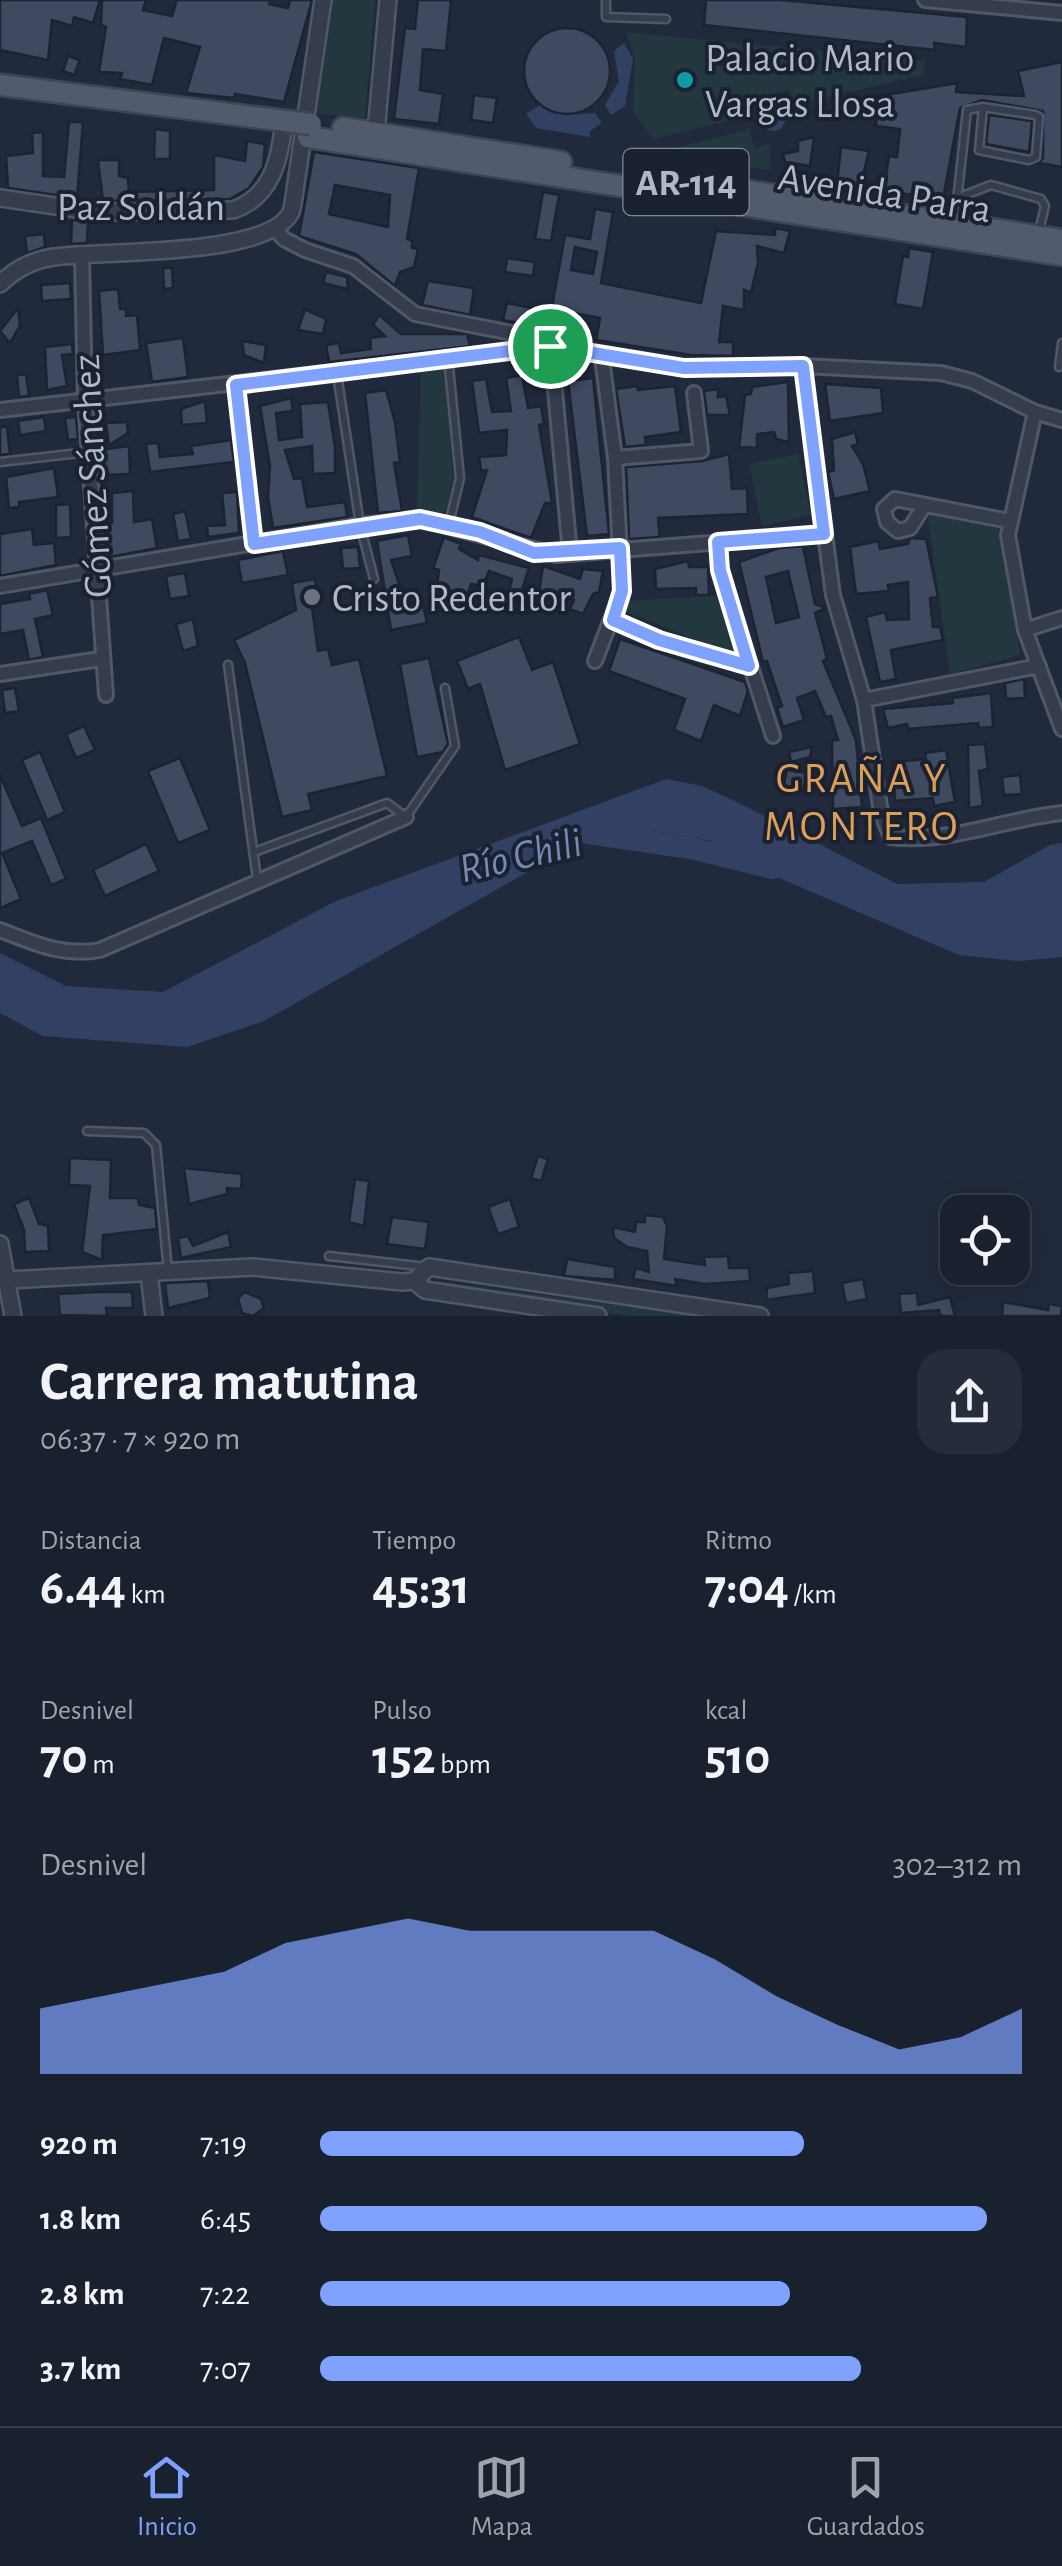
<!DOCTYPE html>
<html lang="es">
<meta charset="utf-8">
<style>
body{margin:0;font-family:"Alegreya Sans",sans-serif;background:#262d3a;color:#f1f3f6;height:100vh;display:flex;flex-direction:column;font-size:38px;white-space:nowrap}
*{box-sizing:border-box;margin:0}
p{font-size:32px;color:#9fa3aa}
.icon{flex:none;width:55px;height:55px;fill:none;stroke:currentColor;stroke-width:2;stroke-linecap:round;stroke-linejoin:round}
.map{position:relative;height:1316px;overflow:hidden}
.details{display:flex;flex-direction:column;background:#19202e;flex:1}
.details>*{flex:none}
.tools{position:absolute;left:940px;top:1195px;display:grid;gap:20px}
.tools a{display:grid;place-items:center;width:90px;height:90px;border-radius:20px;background:#19202e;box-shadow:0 5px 25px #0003,0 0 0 2px #373e4a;font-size:50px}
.pin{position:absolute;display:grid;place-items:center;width:85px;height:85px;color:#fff;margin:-42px;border:5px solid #fff;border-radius:50%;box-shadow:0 2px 10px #0007}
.round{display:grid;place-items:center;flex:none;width:105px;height:105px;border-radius:30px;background:#262d3a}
.summary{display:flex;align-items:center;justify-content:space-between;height:170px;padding:0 40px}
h1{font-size:55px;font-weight:600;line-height:75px}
.metrics{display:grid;grid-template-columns:repeat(3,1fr);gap:15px;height:170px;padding:10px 40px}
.metrics div{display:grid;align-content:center}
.metrics b{font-size:50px;font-weight:600}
.metrics small{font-size:28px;font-weight:400}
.metrics p{font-size:28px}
.chart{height:280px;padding:20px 40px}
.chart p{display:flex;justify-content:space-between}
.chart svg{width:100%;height:180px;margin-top:10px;fill:#7fa2ff;opacity:.7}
ul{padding:0 40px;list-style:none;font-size:32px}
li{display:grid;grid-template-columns:160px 120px 1fr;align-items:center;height:75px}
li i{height:25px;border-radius:12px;background:#7fa2ff}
.menu{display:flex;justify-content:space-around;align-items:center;height:140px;border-top:2px solid #373e4a;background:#19202e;font-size:28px;color:#9fa3aa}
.menu a{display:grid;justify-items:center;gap:5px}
.menu .current{color:#7fa2ff}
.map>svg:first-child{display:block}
.green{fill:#23383e}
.water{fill:#324063}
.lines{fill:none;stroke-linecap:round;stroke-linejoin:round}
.river{stroke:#324063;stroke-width:22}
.building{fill:#3f495f;stroke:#1c2333;stroke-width:2.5;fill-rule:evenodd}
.service-casing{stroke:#505767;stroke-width:11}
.minor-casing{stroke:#505767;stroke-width:18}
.tertiary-casing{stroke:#505767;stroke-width:20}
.primary-casing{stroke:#3e4555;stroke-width:25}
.service{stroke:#353c4d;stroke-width:6}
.minor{stroke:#353c4d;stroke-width:12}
.tertiary{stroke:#353c4d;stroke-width:15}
.primary{stroke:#525b6d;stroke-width:20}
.primary-bridge-casing{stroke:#3e4555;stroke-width:25;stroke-linecap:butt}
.primary-bridge{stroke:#525b6d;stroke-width:20}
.route-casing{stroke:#fff;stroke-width:20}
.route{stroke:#7fa2ff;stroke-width:12}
.culture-dot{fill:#0f9aa8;stroke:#1a2131;stroke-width:4}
.worship-dot{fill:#6b7280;stroke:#1a2131;stroke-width:4}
.labels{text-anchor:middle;stroke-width:8;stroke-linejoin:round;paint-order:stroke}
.shield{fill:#1a2131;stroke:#838a9b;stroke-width:2.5}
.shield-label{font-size:38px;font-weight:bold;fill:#b0b7c8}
.poi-label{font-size:40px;fill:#b0b7c8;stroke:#1a2131;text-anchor:start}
.street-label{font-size:40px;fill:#b0b7c8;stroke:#1a2131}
.neighbourhood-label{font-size:42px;letter-spacing:2.5px;fill:#db9f58;stroke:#1a2131}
.water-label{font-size:42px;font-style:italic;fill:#7589b2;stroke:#1a2131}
</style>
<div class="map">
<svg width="1062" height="1316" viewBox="0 0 1062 1316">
<rect width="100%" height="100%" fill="#212a3d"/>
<g class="green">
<path d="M331,0H375L365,118L309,113L317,51Z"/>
<path d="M626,32L925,61L924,75L795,104L788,90L744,101L745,116L653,139L633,112L635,59Z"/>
<path d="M749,129L755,148L771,144L770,170L666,157L660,152Z"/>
<path d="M445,364L453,479L446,510L441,513L417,509L421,368Z"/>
<path d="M798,454L811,515L762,526L749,464Z"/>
<path d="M927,512L999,529L1020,655L950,674Z"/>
<path d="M720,595L738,657L625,611L628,601Z"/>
<path d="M437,1281L700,1316H632L436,1286Z"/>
</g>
<g class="water">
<path d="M624,43L633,59L625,106L611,115L605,105L619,81L614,51Z"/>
<path d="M540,105L568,115L595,113L602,123L590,131V137L536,128L526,114Z"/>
<circle cx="773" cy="119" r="12"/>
<path d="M666,779L702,786L737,802L897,884L984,882L1050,845L1062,843V957L1018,961L959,955L765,872L709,840L655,831L579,843L264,1021L187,1047L43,1036L0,1013V953L66,986L163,992L336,901Z"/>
</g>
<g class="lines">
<path class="river" d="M588,833L691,848L772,868"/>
</g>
<g class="building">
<path d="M0,0H100L93,23L74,17L72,26L52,20L48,60L0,50Z"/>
<path d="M102,0H146L143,10L172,16L177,0H270L269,4L288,8L290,0H312L284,102L235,94L234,98L186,93L200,47L164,38L152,85L120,79L122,73L99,72L106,27L101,25Z"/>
<path d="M418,0H451L446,51L423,49L420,90L443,94L439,124L394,119L405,28L415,29Z"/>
<path d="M706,0H781L967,17L966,47L934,43L935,50L704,25Z"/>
<circle cx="567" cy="71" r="43"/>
<path d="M68,56L80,60L74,75L63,71Z"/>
<path d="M1062,62V167L1039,163L1043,158V111L982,100L960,108L943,199L884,191L889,156L897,157L900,129L876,126L879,96L957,83L956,92L1024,96L1018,71Z"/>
<path d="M474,95L497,98L493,123L471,120Z"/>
<path d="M989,115L1032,121L1029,152L986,144Z"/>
<path d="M69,122H83L77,198L8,188L6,156L33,153L32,133L43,132V176L64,177Z"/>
<path d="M155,129L170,131V159H154Z"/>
<path d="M814,137L810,166L785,162L783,154L798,151V141Z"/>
<path d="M247,141L265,144L263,167L249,188L230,199L103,201L98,160H119V176L128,178L129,192L214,190V155L245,161Z"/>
<path d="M841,147L869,151L860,186L837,183Z"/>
<path d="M314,152L419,168L407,239L412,241V248L418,249L414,267L400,272L395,286L356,254L299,236ZM335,185L390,195L388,227L329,214Z"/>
<path d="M543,192L559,195L551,241L535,239Z"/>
<path d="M595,209L613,212L601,283L701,303L716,231L775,235V228L790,231L784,253L757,246L758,263L751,292L744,290V310L723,306L719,342H733V356L691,355L596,340L600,318L573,313L569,333L503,320L507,303L551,312L565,235L590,239ZM575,247L597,252L593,274L571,270Z"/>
<path d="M72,220L88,222L87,243L71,244Z"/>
<path d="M44,234L45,247L27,253L25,236Z"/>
<path d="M909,248L933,252L923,309L895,304L903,256L908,257Z"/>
<path d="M507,258L535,262L533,276L505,272Z"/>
<path d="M163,268H172L173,288L164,289Z"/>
<path d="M326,272L347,277L348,289L323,283Z"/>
<path d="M428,281L474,288L470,315L422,305Z"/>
<path d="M70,283L71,299L42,301L41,285Z"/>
<path d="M118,289L120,309H126V316L137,315L140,350L103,355L99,291Z"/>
<path d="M18,308L20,326L10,343L0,331Z"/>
<path d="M305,309L326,319L323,334L298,330Z"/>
<path d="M379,315L401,334H467L470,346L329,362L326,345L339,343L341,353L371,349L370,338L385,336L373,325Z"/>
<path d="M183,338L188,377L152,382L146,343Z"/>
<path d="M242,341L266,345L264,363L244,355Z"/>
<path d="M72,344L73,354L62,355L67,386L47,390L45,347Z"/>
<path d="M26,374L29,396L19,397L17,375Z"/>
<path d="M522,375L528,408L541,406L544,424L539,425L552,503H545L531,538L472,517L487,470L481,471L479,457L506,455L507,430L479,433L472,381L486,379L492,412L511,411L506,378Z"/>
<path d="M593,378L609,534L587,536L568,381Z"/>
<path d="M788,382L789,442L776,439L774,432L757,434V448L739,447L745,395L751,394L752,387Z"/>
<path d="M825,384L881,388L883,413L830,421Z"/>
<path d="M637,386L638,390L675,386L681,432L645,437L646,445L625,447L616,389Z"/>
<path d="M718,389V397L726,396L730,415H707L704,391Z"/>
<path d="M386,390L395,422L400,462L394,463L402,511L378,513L365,393Z"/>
<path d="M291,398L293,411L276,413L279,440L302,437L300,404L328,402L335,447V473L313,474L312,446L285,450L294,479L302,478L307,507L345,502L347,517L273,528L268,497L270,466L260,406Z"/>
<path d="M205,401L207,423L182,425L181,409Z"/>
<path d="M44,417L46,431L20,435L18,421Z"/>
<path d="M76,417L78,439L68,440L65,418Z"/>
<path d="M127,422L128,433L109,445L106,423Z"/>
<path d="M0,427H7L10,454L0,455Z"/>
<path d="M855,432L858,444L852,446L863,464L870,491L834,499L828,472L834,470L832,439Z"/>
<path d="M231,440L234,462L150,472L146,444L158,443L160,457L193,454L191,446Z"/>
<path d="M129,446L130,474L101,475L100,450Z"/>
<path d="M729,454L732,489L747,488L748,514L658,518L660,537L629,539L626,467L702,461Z"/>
<path d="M54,468L58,497L19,502V507L9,508L6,477Z"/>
<path d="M133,491L134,522L152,519L157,548L110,557L106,524L112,523V493Z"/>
<path d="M237,492L239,533L208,537L207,526L225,525L222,493Z"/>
<path d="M70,504L71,537L56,538V505Z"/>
<path d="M185,511L191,539L178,541L173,514Z"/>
<path d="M32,529L34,545L54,543L56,565L0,576V534Z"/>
<path d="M408,535L412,556L391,560L406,604L422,601L427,623L391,630L377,541Z"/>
<path d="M444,537L461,544L459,549L478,560L479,555L529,568L520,596L509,592L512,579L489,571L483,586L471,584L467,596L446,589L436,591L439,570L433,568Z"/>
<path d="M910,538L926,539L938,597L930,598L933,627H940L943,640L891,650L896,679L880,682L866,617L885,612L887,620L909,619L908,582L888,585L889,591L856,594L850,547L878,541L880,549L908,544Z"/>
<path d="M803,546L815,604L826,608L815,613L827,659L823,661L856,740L862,807L833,809L832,740H838L831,716L826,717L815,691L797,698L804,720L783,727L777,708L782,706L767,661L763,662L739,562L779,548ZM788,571L799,617L776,623L766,577Z"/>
<path d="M358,547L360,568L343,569L341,548Z"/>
<path d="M283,551L288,575L242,583L238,560Z"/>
<path d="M688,561L689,567H708L709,595H696V588L656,589L655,569Z"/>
<path d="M543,566L580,579L583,569L603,571L599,592L593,594L583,614L570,609L574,600L548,591L546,611L536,610Z"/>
<path d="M185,573L189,596L170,599L166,576Z"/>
<path d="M315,579L317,592L310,593L318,651L328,649L332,665L359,659L387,776L308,794L312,810L282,817L245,663L234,640L296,610L292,583Z"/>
<path d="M47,590L53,615L35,619L43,657L29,660L23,630L0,634V604L30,599L29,594Z"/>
<path d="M193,619L198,646L183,651L176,624Z"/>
<path d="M519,637L532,670L553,662L580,744L505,770L480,684L468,689L457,661Z"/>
<path d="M620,639L745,682L748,691L740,716L714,705L701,741L674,730L685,699L609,671Z"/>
<path d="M429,658L448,744L443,752L417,757L400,664Z"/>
<path d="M1024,679L1025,698L1006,699L1005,683Z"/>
<path d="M15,688L19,711L5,713L2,690Z"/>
<path d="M991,693L993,727L979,728L978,723L908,729L907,724L888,728L883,709L953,703L952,698Z"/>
<path d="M84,726L95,750L76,758L66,734Z"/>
<path d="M985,744L988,769L979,771L983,806L969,808L968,745Z"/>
<path d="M812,747L810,757L791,762L789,752Z"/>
<path d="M946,750L955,802L934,806L933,798L895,801L892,762L926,759L925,753Z"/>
<path d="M40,752L65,812L47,820L22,760Z"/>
<path d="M180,758L210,830L178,843L148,771Z"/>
<path d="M787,770L807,773L803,792L783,788Z"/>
<path d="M0,775L22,826L41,818L66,879L51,885L32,841L2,853L21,899L0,908Z"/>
<path d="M1020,775L1022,794L1004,795L1002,777Z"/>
<path d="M146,844L159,871L105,896L93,870Z"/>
<path d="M538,1156L548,1159L541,1181L531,1178Z"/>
<path d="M70,1158L111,1160L110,1198H138L139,1205L155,1208L157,1229L103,1235L102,1260L82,1252L90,1186L69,1185Z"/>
<path d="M184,1168L242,1174L241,1189L227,1188V1194L189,1204Z"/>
<path d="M355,1179L369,1181L364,1226L349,1222Z"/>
<path d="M29,1198L39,1224L48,1226L49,1251L25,1252L24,1230L14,1204Z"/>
<path d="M510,1199L519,1227L498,1234L488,1207Z"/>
<path d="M645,1215L663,1217L667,1226L664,1259L705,1265L704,1257L728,1256L729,1268H749L750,1281L705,1284L675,1279L677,1286L633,1279L636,1268L649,1272L647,1251L627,1247L614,1238L613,1227L635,1232L636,1222H645Z"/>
<path d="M392,1217L429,1222L425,1249L387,1244Z"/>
<path d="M228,1232L231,1247L181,1258L178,1238L188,1236L193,1246Z"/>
<path d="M567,1259L615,1267V1280L564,1276Z"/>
<path d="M813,1271L815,1293L766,1300L767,1288L789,1284L788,1273Z"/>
<path d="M863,1279L867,1299L846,1303L842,1283Z"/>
<path d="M208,1281L210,1298L168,1308L165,1283Z"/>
<path d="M99,1292H132L133,1308H106L107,1316L60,1315L58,1294Z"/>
<path d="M245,1292L261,1299L264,1308L253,1316L242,1313L238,1298Z"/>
<path d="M917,1293L918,1305L950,1297L955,1316H940L939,1310L901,1313L899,1294Z"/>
<path d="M1003,1302L1048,1310L1049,1304L1062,1306L1061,1316H1002Z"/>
</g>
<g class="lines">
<g class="service-casing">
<g id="service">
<path d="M606,0V17L666,19"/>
<path d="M960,197L991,185L1041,199L1045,206L1038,235"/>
<path d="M955,219L967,110L983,107L1035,115L1039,117L1036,157L1029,160L979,150L983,107"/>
<path d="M448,357L460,478L449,524"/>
<path d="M1059,367L1062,343"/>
<path d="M337,374L360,525L374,579"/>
<path d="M236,385L254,543"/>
<path d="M0,462L88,452"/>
<path d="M228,665L257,879"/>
<path d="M254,852L387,803L406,817L455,746L445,688"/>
<path d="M87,1131L144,1133L156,1145L168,1271"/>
<path d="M329,1256L427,1267"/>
</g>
</g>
<g class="minor-casing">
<g id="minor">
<path d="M925,0L1062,13"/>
<path d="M274,228L284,239L305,250L353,266L415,314L532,337L548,345"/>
<path d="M82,256L85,400L106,695"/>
<path d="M551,347L570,553"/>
<path d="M803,366L833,595L864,700L881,813L891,837C950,844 1004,819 1062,813"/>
<path d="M0,410L551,347L683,368L803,366L941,373L972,381L1035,412L1062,420"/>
<path d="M1035,412L1008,535L1025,630L1062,729"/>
<path d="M615,458L701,451L694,393"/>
<path d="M924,506L910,528L898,531L887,522L884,509L895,499L1009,521"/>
<path d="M718,542L720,570L773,736"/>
<path d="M0,586L360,525L420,519L556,555L824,534"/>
<path d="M613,620L659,640L749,666"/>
<path d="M1025,630L1062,618"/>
<path d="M595,661L622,591L615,458L602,358"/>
<path d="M0,674L100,659"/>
<path d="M864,700L1039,666"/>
<path d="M0,930C34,943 63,957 100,950L406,817"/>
</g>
</g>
<g class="tertiary-casing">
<g id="tertiary">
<path d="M375,143L388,0"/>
<path d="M0,198L96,212L233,210C272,197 280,159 284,121"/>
<path d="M0,284C15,269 33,260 54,257C99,250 269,258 291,212C293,206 294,197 295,190L323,0"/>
<path d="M0,1244L13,1316"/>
<path d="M149,1274L154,1316"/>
<path d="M7,1280L253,1267L402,1282L414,1281L429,1267L760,1316"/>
<path d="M414,1281L425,1290L598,1316"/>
</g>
</g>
<g class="primary-casing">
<g id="primary">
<path d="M0,85L286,121"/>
<path d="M343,128L561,162"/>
<path d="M308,137L1062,255"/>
<path d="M683,181L1062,240"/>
</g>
</g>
<use href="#service" class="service"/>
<use href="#minor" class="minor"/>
<use href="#tertiary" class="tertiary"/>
<use href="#primary" class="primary"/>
<g class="primary-bridge-casing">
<path id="primary-bridge" d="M286,121L311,124"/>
</g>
<use href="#primary-bridge" class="primary-bridge"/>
</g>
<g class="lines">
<g class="route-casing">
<path id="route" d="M550,346L684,368L803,366L824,534L718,542L720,570L749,666L659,640L613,620L622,591L620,548L534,553L480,532L420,519L254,544L236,385Z"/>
</g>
<use href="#route" class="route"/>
</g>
<circle class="culture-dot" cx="685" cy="80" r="10"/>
<circle class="worship-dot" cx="312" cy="597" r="10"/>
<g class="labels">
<rect class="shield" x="623.5" y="149" width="125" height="66" rx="8"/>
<g class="shield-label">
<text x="686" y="195">AR-114</text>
</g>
<g class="poi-label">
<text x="705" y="71">Palacio Mario<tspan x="705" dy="46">Vargas Llosa</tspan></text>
<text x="332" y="611">Cristo Redentor</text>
</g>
<g class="street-label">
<text transform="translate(885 192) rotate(9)" y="14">Avenida Parra</text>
<text x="141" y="220">Paz Soldán</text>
<text transform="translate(91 476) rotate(-93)" y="14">Gómez Sánchez</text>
</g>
<g class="neighbourhood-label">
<text x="862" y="792">GRAÑA Y<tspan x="862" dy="48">MONTERO</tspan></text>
</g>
<g class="water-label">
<text transform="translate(520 854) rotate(-13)" y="15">Río Chili</text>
</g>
</g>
</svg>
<div class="tools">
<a><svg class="icon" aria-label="locate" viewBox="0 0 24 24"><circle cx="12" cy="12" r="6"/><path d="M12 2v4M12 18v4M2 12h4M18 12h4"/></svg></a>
</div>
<div class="pin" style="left:550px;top:346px;background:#1e9e55"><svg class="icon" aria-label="arrive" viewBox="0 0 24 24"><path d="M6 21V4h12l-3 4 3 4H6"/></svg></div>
</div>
<section class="details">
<div class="summary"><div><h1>Carrera matutina</h1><p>06:37 · 7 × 920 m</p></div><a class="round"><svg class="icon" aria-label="share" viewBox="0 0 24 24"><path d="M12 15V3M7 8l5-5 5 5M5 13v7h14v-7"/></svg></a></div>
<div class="metrics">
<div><p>Distancia</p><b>6.44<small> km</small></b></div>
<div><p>Tiempo</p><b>45:31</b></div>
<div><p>Ritmo</p><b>7:04<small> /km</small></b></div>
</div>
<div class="metrics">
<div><p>Desnivel</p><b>70<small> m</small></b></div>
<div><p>Pulso</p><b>152<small> bpm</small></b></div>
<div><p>kcal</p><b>510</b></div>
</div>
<div class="chart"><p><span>Desnivel</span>302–312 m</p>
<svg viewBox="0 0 160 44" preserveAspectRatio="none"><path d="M0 44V28L10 25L20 22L30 19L40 12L50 9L60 6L70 9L80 9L90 9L100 9L110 16L120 25L130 32L140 38L150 35L160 28V44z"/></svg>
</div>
<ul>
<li><b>920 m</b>7:19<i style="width:69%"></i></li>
<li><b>1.8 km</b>6:45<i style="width:95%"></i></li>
<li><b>2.8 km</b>7:22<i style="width:67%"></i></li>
<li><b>3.7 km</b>7:07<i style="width:77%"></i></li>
</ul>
</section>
<nav class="menu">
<a class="current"><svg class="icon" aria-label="home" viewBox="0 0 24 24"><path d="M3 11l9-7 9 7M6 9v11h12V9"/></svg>Inicio</a>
<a><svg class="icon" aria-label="map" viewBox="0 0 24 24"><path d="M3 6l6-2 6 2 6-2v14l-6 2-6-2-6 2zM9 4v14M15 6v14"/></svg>Mapa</a>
<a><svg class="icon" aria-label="saved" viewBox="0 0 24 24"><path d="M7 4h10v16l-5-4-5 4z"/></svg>Guardados</a>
</nav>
